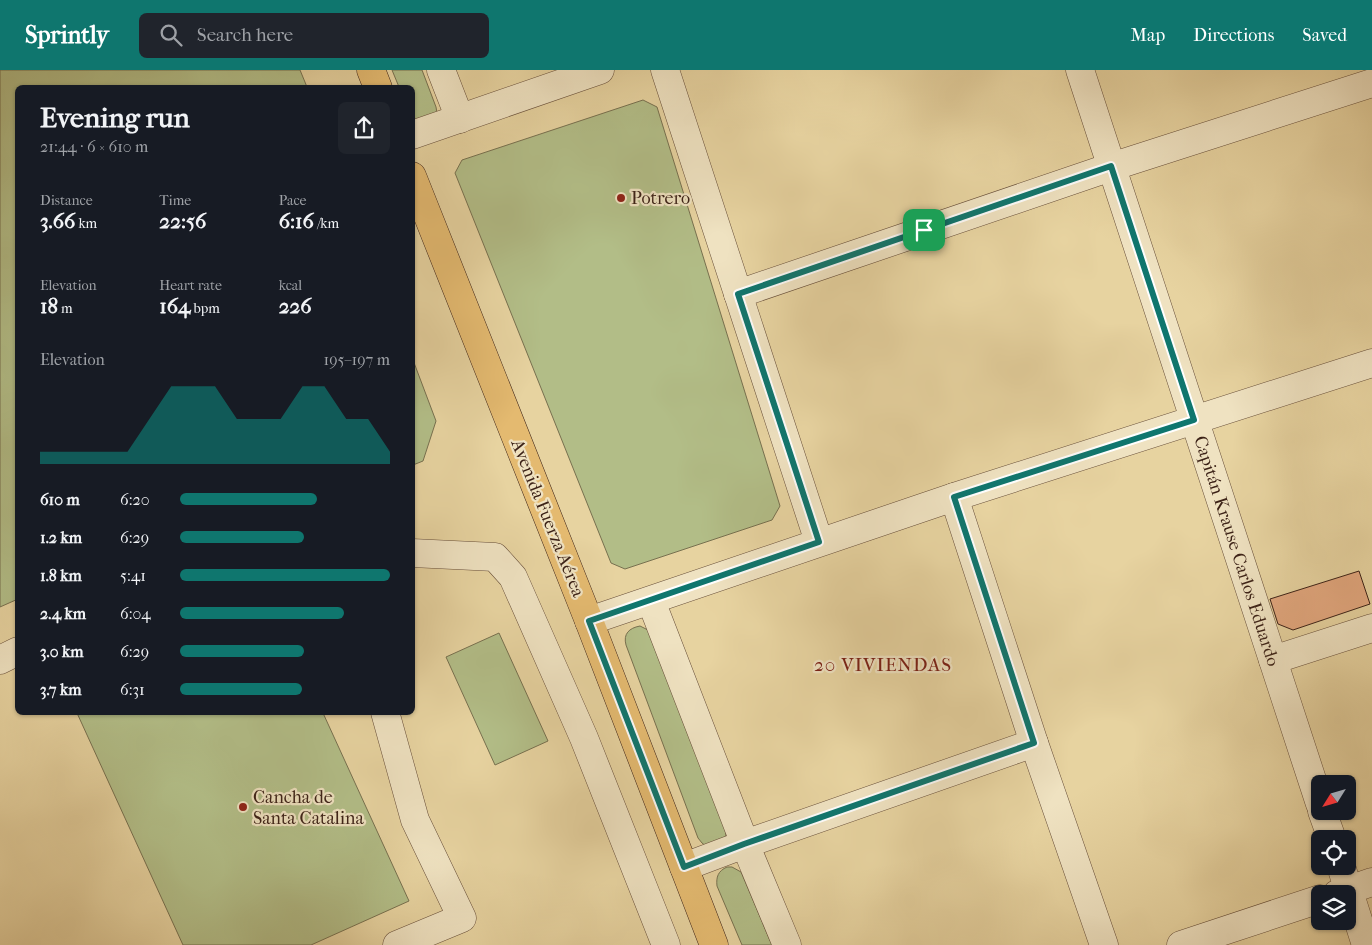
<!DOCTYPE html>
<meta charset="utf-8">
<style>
body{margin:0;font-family:"IM FELL French Canon",serif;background:#20242c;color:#f1f3f6;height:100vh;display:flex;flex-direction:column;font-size:19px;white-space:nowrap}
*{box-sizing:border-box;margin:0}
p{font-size:16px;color:#9ea1a6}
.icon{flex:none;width:28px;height:28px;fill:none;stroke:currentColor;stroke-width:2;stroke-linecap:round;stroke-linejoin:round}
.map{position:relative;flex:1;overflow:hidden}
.details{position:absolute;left:15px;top:15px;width:400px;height:630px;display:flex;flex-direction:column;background:#171b24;border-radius:8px;box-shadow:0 1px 4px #0004}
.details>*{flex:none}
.needle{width:32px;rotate:233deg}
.fabs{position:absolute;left:1311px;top:705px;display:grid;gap:10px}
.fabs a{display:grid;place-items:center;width:45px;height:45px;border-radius:8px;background:#171b24;box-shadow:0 1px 4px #0004;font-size:25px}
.pin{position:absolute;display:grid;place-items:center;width:42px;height:42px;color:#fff;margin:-21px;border-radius:10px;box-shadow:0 2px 8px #0006}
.round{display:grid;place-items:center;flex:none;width:52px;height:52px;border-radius:8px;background:#20242c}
.overview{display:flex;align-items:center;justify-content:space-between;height:85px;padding:0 25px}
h1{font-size:28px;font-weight:700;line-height:38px}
.stats{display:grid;grid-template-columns:repeat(3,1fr);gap:8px;height:85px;padding:5px 25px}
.stats div{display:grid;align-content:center}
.stats b{font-size:21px;font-weight:700}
.stats small{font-size:14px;font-weight:400}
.stats p{font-size:14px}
.chart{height:140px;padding:10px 25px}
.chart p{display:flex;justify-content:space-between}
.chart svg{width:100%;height:90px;margin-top:5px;fill:#0f766e;opacity:.7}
ul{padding:0 25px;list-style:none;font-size:16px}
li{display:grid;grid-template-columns:80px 60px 1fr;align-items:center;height:38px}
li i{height:12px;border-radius:6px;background:#0f766e}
header{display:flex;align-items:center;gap:30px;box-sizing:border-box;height:70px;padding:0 25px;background:#0f766e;color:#fff}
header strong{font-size:24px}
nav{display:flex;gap:28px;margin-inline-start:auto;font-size:18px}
.search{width:350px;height:45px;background:#20242c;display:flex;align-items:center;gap:12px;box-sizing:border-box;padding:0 18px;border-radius:8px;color:#9ea1a6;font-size:19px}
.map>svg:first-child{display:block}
.green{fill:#b2bd87;stroke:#77704f}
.building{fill:#e2a77e;stroke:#3c2217}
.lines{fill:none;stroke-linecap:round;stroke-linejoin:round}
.minor-casing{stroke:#674e39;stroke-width:29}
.major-casing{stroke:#3c2217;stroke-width:29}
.minor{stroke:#efe2c1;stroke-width:28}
.major{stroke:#e4ba70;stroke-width:28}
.route-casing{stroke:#fff;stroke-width:10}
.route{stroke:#0f766e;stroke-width:6}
.poi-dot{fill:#8f2418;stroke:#efe2c1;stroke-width:2}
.labels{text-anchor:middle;stroke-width:4.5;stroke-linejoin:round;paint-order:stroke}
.poi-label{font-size:18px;fill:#3c2217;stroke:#efe2c1;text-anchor:start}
.street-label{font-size:18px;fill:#3c2217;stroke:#efe2c1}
.neighbourhood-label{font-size:19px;letter-spacing:1px;fill:#7a1f14;stroke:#efe2c1}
</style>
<header>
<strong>Sprintly</strong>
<div class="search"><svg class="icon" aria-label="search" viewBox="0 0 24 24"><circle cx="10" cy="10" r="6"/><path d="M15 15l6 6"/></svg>Search here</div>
<nav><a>Map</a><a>Directions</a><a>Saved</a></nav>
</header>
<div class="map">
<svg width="1372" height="875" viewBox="0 0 1372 875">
<rect width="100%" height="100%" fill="#e7d3a0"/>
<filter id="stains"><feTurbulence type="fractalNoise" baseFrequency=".004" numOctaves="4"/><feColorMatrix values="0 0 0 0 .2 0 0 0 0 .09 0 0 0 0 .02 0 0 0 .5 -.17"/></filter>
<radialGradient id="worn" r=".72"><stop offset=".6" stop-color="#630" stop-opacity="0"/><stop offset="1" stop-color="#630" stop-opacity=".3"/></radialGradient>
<g class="green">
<path d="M0,0H300L307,17L18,18V529L0,537Z"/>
<path d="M392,0H422L436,37L437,43L413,51L412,18L399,17Z"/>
<path d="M643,30L657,37L780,436L772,450L625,499L611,493L455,103L462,90Z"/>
<path d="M413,290L436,351L423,391L413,395Z"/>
<path d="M640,556L650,561L725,759L726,765L723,771L707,777L702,773L698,768L626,575C623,564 629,558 640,556Z"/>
<path d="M499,563L548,671L495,695L446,587Z"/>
<path d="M77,643H323L409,831L311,875H183Z"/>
<path d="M727,797H732L741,802L772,875H742L717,816C716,807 718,801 727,797Z"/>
</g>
<path class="building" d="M1359,501L1370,534L1293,560L1278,554L1270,529Z"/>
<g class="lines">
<g class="minor-casing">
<g id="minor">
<path d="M441,0L460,49"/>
<path d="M665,0L819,472"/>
<path d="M1080,0L1320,734"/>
<path d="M412,65L600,0"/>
<path d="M738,224L1111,97L1372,13"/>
<path d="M954,427L1034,673L1104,875"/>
<path d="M412,483L495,487L513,507L584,668L666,875"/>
<path d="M651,531L745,774L787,875"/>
<path d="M589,551L954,427L1372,293"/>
<path d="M0,590L18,581"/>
<path d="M1273,590L1372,558"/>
<path d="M385,642L415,750L462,848L397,875"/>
<path d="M1322,741L1332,769"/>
<path d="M1341,796L1366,875"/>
<path d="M684,797L745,774L1034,673"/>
<path d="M1337,824L1372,812"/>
<path d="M1181,875L1320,829"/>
</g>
</g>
<g class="major-casing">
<g id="major">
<path d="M371,0L378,18"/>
<path d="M412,106L589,551L714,875"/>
</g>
</g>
<use href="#minor" class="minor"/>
<use href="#major" class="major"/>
</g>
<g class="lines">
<g class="route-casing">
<path id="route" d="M1111,96L1194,350L954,427L1034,673L744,774L684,797L589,551L819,472L738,224Z"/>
</g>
<use href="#route" class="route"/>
</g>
<g class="poi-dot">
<circle cx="621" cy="128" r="5"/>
<circle cx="243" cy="737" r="5"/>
</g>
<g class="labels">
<g class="poi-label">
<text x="631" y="134">Potrero</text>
<text x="253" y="733">Cancha de<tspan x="253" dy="21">Santa Catalina</tspan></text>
</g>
<g class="street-label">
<text transform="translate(548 448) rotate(68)" y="6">Avenida Fuerza Aérea</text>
<text transform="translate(1237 481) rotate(72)" y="6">Capitán Krause Carlos Eduardo</text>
</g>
<g class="neighbourhood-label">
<text x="883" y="601">20 VIVIENDAS</text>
</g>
</g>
<rect width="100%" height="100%" filter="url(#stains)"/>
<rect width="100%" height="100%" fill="url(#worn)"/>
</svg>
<div class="fabs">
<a><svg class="needle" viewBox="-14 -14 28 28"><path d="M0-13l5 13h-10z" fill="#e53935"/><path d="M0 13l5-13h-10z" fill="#9ea1a6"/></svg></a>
<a><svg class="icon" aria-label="locate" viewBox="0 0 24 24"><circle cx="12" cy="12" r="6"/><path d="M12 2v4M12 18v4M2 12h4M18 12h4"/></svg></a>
<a><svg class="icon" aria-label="layers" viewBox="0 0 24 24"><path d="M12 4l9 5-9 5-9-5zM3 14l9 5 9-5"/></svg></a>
</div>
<div class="pin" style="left:924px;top:160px;background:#1e9e55"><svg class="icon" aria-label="arrive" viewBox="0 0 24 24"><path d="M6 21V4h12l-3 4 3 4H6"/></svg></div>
<section class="details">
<div class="overview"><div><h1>Evening run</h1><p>21:44 · 6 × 610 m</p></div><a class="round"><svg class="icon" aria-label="share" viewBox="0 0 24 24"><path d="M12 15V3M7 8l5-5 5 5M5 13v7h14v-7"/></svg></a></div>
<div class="stats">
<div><p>Distance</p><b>3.66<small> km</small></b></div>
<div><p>Time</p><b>22:56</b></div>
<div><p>Pace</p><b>6:16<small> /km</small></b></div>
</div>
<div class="stats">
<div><p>Elevation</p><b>18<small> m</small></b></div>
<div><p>Heart rate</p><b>164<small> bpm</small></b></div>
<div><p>kcal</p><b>226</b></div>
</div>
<div class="chart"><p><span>Elevation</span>195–197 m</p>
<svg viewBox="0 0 160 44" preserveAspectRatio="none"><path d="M0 44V38L10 38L20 38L30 38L40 38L50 22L60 6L70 6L80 6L90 22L100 22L110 22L120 6L130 6L140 22L150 22L160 38V44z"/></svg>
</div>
<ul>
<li><b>610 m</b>6:20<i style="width:65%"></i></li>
<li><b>1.2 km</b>6:29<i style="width:59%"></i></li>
<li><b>1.8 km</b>5:41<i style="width:100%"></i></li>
<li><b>2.4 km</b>6:04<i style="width:78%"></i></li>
<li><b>3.0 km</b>6:29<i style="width:59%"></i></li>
<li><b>3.7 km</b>6:31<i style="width:58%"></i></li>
</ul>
</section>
</div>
